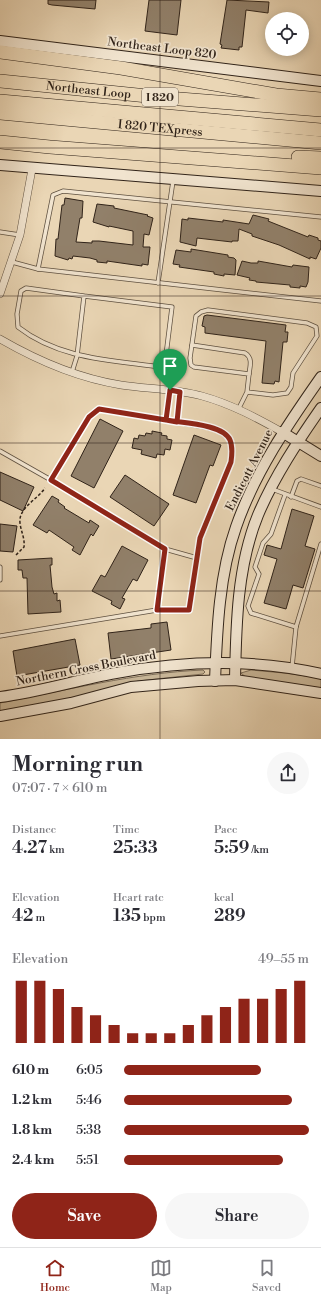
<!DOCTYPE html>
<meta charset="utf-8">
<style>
body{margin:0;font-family:"Libre Bodoni",serif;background:#f7f7f7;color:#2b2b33;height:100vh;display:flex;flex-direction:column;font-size:15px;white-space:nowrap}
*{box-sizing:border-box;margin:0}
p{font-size:13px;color:#7c7c81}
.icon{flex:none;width:22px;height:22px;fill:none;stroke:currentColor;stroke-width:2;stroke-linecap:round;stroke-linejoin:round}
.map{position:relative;height:739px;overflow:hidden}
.sheet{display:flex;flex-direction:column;background:#fff;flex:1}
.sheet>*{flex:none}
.controls{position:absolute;left:265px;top:12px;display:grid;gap:8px}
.controls a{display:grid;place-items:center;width:44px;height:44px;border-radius:50%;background:#fff;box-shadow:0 2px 10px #0003;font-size:20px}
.pin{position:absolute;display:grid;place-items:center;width:34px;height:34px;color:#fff;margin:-41px -17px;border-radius:50% 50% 50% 0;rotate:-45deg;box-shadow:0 0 4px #0007}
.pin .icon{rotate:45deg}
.round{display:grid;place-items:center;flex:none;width:42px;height:42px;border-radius:21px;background:#f7f7f7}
.head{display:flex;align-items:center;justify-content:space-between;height:68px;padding:0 12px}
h1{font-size:22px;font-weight:600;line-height:30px}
.stats{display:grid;grid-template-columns:repeat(3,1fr);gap:6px;height:68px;padding:4px 12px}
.stats div{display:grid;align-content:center}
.stats b{font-size:17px;font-weight:600}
.stats small{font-size:11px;font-weight:400}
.stats p{font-size:11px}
.chart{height:112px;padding:8px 12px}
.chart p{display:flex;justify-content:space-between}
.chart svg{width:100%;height:72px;margin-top:4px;stroke:#8f2418;stroke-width:6}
.cta{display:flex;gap:8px;margin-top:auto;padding:8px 12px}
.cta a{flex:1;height:46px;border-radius:24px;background:#8f2418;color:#fff;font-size:16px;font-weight:600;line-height:46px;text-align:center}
.cta a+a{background:#f7f7f7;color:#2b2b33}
ul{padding:0 12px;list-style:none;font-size:13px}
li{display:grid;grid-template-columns:64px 48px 1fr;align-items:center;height:30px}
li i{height:10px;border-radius:5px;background:#8f2418}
.tab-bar{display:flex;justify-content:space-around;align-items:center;height:56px;border-top:1px solid #e1e1e2;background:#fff;font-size:11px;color:#7c7c81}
.tab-bar a{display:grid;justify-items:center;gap:2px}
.tab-bar .active{color:#8f2418}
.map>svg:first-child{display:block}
.green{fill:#cab89a;stroke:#7d6e5a}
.building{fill:#91806a;stroke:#302319}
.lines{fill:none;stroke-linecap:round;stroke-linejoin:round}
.lane-casing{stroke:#5e5040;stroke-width:5}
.street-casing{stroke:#5e5040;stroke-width:8}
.secondary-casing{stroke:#302319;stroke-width:12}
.highway-casing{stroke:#302319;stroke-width:14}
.path{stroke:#302319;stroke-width:1.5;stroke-dasharray:3 2;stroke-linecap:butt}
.lane{stroke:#f1e4cf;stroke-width:3.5}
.street{stroke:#f1e4cf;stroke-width:7}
.secondary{stroke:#f1e4cf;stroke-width:10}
.highway{stroke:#ead6b5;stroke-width:13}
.route-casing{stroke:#fff;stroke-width:8}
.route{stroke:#8f2418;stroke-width:5}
.grid{fill:none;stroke:#302319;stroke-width:1;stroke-opacity:0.55}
.labels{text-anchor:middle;stroke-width:3.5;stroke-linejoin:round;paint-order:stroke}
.shield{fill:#f1e4cf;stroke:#6a5d50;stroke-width:1}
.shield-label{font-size:11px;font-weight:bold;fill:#302319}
.street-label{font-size:12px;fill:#302319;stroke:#f1e4cf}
</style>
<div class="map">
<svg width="321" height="739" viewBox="0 0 321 739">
<rect width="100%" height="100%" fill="#ead6b5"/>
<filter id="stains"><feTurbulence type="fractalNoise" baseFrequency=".005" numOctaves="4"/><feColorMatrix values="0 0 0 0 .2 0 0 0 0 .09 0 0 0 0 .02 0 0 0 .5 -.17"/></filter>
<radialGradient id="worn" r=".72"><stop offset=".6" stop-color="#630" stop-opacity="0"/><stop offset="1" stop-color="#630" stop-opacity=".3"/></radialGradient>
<g class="green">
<path d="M203,670L205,672L203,674L138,681L97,693L0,713V703C68,690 134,673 203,670Z"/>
<path d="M251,670L284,673L321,678V688L248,679L241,673Z"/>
</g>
<g class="building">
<path d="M48,0H96L95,9L52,5L48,4Z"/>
<path d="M149,0H181L177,35L145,31Z"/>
<path d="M227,0L269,2L268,13L246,10L242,47H239V50L221,48L222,45L220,44Z"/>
<path d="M65,198L83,201L82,218H80L76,242L92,243V241H99L133,245V231L109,226V227L93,222L97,204L114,206V208L148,215L147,216L153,218L149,235L144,234L143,247H150L148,265L142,264V266L107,261V263L97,262V260L90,258L73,256L72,259L69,258L68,260L55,256L56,239H58L62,205H64Z"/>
<path d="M253,215L269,219L268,221L308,237L309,235L318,238V240L321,241V248L316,259L310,257V259L279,245L252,236V234L239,229L238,241H232V242L197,238L196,246L180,242L182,219L188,220V218L223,222V220L249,224Z"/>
<path d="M191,249L228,255V257L234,258L236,260L235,275L224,274V276L214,274V272L179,267L180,265L173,264L176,250L191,252Z"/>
<path d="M242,261L251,263H258V261L292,267L293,265L309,267L308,282L306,287L300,286V288L290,287V285L256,282V281L249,280L250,278L237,275Z"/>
<path d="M207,315L286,325L285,332H288L287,342H283L279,382L275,381L274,384L262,383L266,341L205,333V327L202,326L204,316Z"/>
<path d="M100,419L123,431L94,488L71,476Z"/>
<path d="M152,431L162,433L161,435L167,436V439L172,440L170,450L165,449L164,455L157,454L156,458L141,454L142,450L132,448L134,438L138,439L139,435L145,436L146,433L152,434Z"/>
<path d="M194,435L221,445L213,466L210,465L196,503L173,495Z"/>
<path d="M0,472L34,487L23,511L0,500Z"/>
<path d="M125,475L169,504L154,526L110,497Z"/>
<path d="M52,496L59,500L58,502L65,507L64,508L89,523L90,520L99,526L93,536L91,534L80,555L72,550L74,547L49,530L47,533L33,525Z"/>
<path d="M292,509L314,516L305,546L315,549L303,588L293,585L286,609L264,603L277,559L264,555L267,545L281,549Z"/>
<path d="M0,524L17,526L13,552L0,551Z"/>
<path d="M122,546L148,560L137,581L133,579L122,598L125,599L120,609L111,604L112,601L92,591L101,575L105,577Z"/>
<path d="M52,558V565H50L52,587L54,594L57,593V601L60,600L61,612L28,614L27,578H23L22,570H18V560Z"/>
<path d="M167,622L171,650L111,659L108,633L151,628V624Z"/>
<path d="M75,639L80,665L17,676L13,651Z"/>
</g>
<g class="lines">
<g class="lane-casing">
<g id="lane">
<path d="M0,232L20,235"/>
<path d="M12,262L38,269L53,195L63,191L321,217"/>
<path d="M38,269L321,301"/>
<path d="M158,283L173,181"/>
<path d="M192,345L245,353C253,358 250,366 249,374"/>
<path d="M72,372L77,356L84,296L172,307L165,363L161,367C110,360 59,359 18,327L17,314L21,291L26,288L84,296"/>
<path d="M238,410L247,392L249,374L194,367L191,365L190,358L196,316L201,312L208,310L307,323L316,327L317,336L293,373L291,387L287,393L273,395L247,392"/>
<path d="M166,420L170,390"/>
<path d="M177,422L180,392"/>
<path d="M0,451L51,480L165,549L197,558"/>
<path d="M272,489L321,507"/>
<path d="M285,495L271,534L263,543L255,567L259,574L248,606L251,613L296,627L321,544"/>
<path d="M291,497L297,481L301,479L321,486"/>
<path d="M0,567V580"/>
<path d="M157,610L165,549"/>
<path d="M0,636L157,610H189L200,538L231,462C233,444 232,438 216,429L99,409L89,417L51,480"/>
<path d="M292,667L296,627"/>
</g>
</g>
<g class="street-casing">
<g id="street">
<path d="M0,294L20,235L32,169"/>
<path d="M0,339C38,361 77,378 121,385C148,389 176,389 202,396C231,404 257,418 282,432"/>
</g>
</g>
<g class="secondary-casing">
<g id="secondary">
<path d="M0,41L321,81"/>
<path d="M0,165L321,191"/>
<path d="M282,432L321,456"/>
<path d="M235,680C236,626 237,566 258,515C274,477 298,441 321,408"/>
<path d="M215,681C217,630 219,575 236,527C255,472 288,424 321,377"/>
<path d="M0,697C39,692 77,680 116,673C184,661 253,658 321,674"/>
<path d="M0,716L71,703L131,687L198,681L235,680L321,693"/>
</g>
</g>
<g class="highway-casing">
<g id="highway">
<path d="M0,52L121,68L276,95L321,99"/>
<path id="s1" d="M0,81L167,98L321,110"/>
<path d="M0,101L321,130"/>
<path id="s2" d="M0,113L321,143"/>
<path d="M0,142L50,147L321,168"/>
<path d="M298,157L321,158"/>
</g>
</g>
<path class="path" d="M16,555L24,547C25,538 21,532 20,523C18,508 38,499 45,488"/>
<use href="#lane" class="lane"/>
<use href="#street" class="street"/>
<use href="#secondary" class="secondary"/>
<use href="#highway" class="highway"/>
</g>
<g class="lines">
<g class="route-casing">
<path id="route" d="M170,390L166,420C182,423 223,424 230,440C233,447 232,455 231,462L200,538L189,610H157L165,549L51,480L89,417L99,409L166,420L177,422L180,392L170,390"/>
</g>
<use href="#route" class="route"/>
</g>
<path class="grid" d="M160,0V739M0,148H321M0,296H321M0,443H321M0,591H321"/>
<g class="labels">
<rect class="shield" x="142" y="88" width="36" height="18" rx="3"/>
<g class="shield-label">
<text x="160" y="101">I 820</text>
</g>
<g class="street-label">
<text transform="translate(162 48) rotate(7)" y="4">Northeast Loop 820</text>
<text dy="4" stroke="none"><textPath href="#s1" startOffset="89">Northeast Loop</textPath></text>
<text dy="4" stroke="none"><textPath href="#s2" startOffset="161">I 820 TEXpress</textPath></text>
<text transform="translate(249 470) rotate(-63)" y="4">Endicott Avenue</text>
<text transform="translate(86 668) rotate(-11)" y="4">Northern Cross Boulevard</text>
</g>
</g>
<rect width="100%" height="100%" filter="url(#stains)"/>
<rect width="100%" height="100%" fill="url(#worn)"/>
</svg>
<div class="controls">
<a><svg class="icon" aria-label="locate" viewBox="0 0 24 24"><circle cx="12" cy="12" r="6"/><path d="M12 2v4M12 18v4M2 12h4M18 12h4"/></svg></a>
</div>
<div class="pin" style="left:170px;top:390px;background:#1e9e55"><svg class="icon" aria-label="arrive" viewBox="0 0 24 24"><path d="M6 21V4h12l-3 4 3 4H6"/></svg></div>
</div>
<section class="sheet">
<div class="head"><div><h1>Morning run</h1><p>07:07 · 7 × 610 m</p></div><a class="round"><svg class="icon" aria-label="share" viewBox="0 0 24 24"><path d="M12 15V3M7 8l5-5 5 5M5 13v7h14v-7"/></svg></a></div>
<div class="stats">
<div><p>Distance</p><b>4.27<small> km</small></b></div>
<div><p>Time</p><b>25:33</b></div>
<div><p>Pace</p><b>5:59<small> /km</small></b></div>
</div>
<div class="stats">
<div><p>Elevation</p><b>42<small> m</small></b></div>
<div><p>Heart rate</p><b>135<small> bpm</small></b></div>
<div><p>kcal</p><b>289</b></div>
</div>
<div class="chart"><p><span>Elevation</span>49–55 m</p>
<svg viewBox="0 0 160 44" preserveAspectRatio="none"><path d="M5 44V6M15 44V6M25 44V11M35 44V22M45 44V27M55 44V33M65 44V38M75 44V38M85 44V38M95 44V33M105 44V27M115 44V22M125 44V17M135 44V17M145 44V11M155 44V6"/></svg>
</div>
<ul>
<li><b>610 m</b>6:05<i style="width:74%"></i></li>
<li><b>1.2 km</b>5:46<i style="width:91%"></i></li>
<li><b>1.8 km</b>5:38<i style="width:100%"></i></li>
<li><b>2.4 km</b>5:51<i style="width:86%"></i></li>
</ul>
<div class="cta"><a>Save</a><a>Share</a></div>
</section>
<nav class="tab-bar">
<a class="active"><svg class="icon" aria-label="home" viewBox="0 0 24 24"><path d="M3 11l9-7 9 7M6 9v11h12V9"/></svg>Home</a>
<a><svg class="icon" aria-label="map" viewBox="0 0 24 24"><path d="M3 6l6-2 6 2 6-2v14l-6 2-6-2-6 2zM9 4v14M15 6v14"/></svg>Map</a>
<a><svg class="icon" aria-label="saved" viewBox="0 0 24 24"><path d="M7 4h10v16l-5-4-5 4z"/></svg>Saved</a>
</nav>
